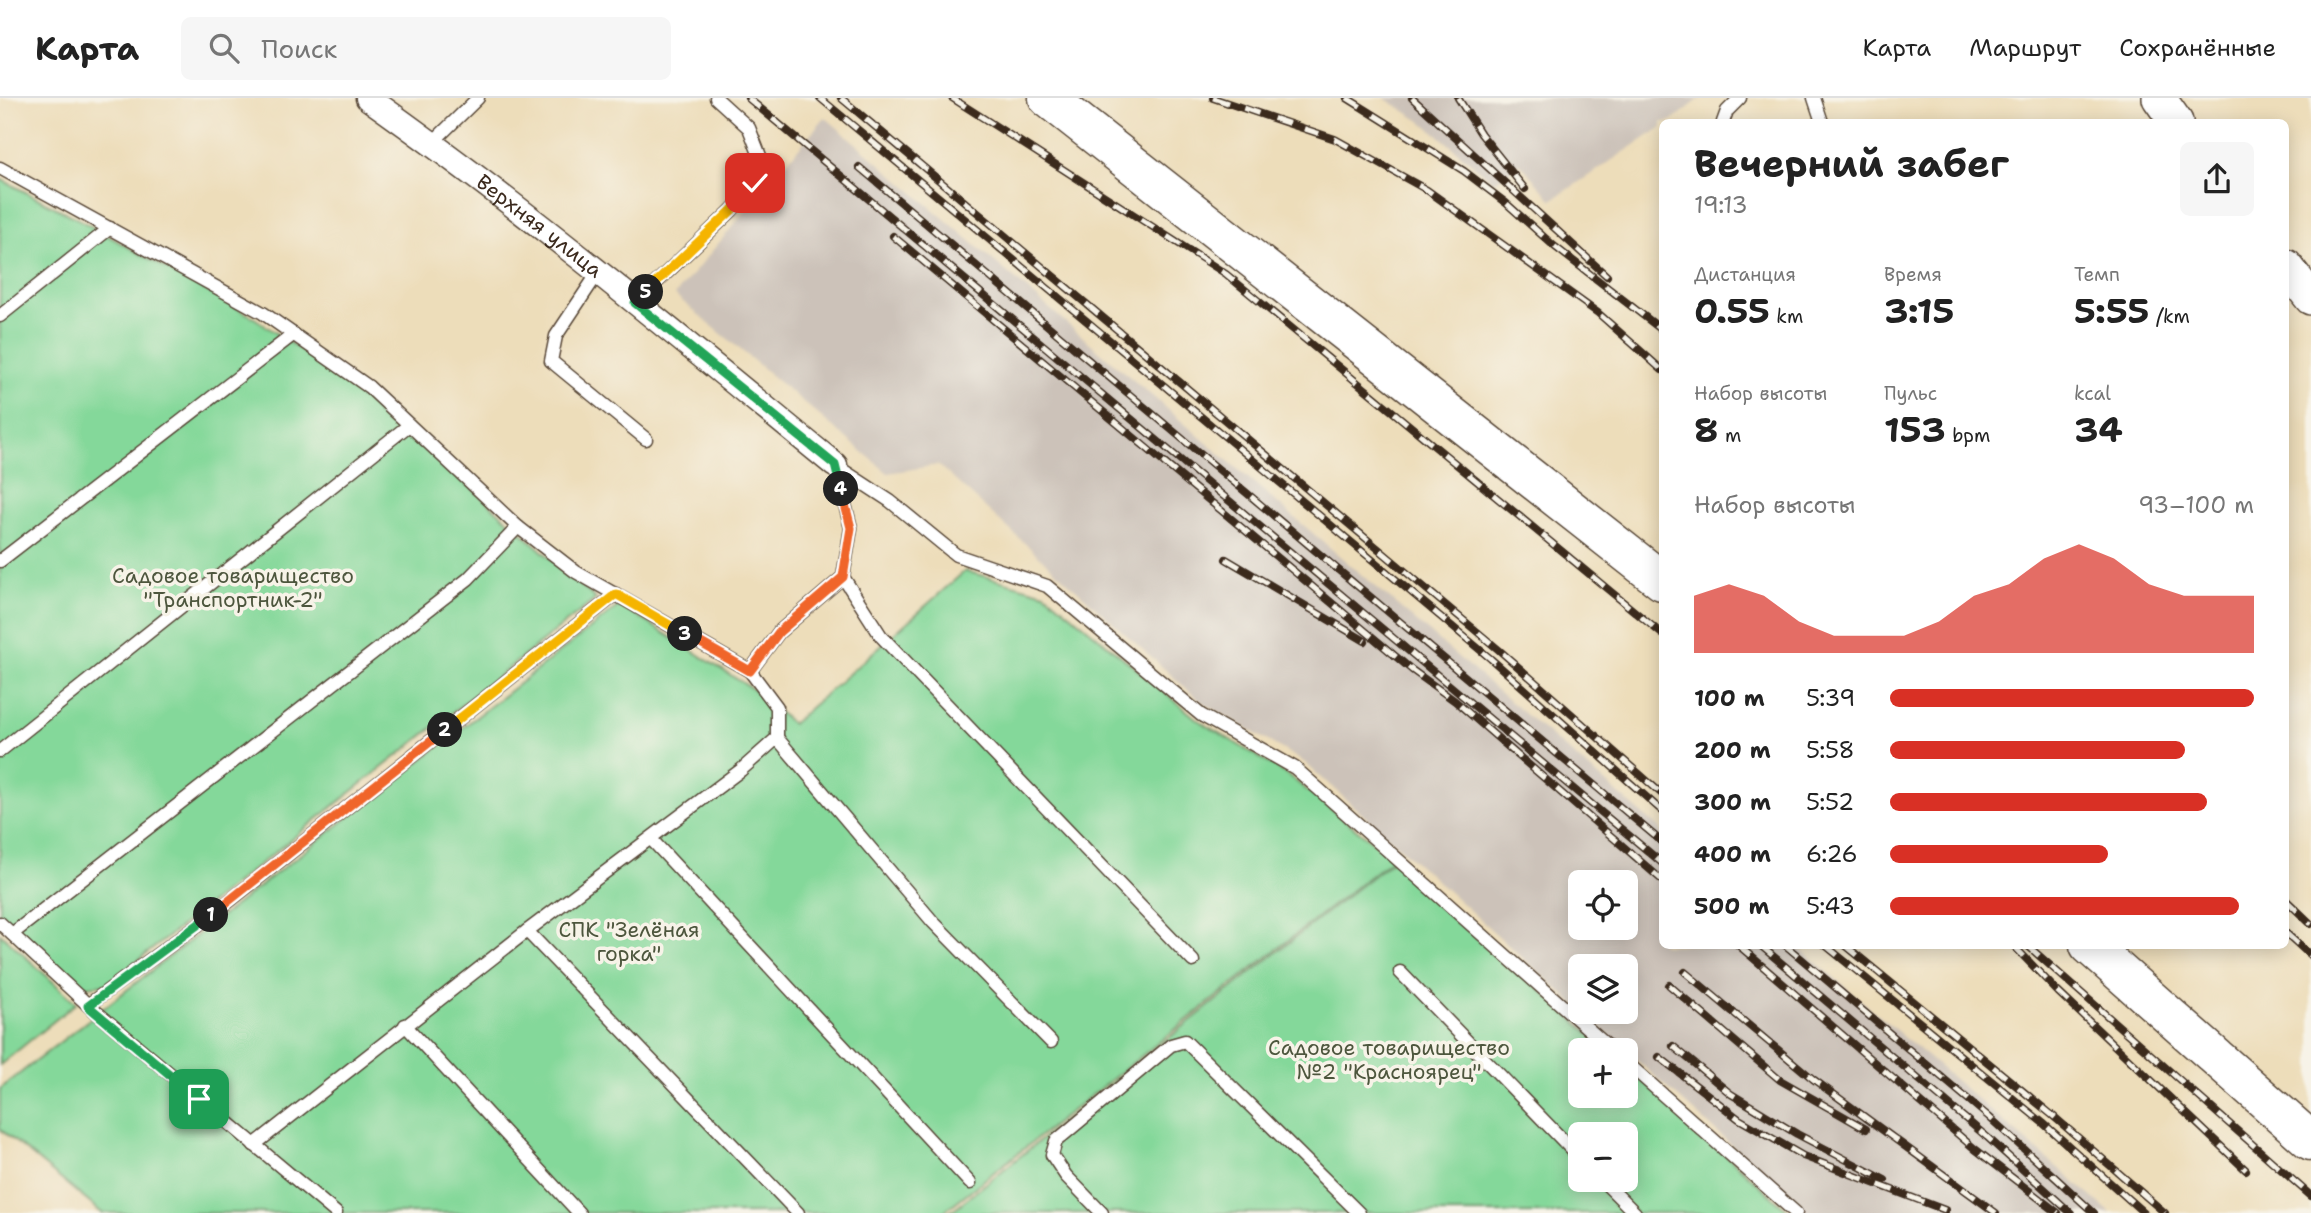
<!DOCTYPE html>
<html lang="ru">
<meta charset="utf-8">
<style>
body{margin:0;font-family:"Shantell Sans",sans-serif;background:#f6f6f6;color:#222;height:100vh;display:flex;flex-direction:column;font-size:26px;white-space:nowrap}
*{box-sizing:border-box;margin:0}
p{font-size:23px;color:#767676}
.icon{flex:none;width:38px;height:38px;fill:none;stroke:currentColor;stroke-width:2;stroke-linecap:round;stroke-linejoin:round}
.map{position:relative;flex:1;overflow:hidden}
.side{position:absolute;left:1659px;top:21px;width:630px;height:830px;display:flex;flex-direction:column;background:#fff;border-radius:10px;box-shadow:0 4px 18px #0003}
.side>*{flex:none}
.fabs{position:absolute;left:1568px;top:772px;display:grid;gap:14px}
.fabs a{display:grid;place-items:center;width:70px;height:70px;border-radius:10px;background:#fff;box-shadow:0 4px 18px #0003;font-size:35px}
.pin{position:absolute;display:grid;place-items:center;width:60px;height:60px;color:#fff;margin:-30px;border-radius:14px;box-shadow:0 4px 10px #0006}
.km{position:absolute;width:35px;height:35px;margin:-18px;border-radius:50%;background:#222;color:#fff;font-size:19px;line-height:35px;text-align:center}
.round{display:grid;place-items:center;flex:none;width:74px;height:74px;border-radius:10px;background:#f6f6f6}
.overview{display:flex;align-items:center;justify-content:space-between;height:119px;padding:0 35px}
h1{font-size:38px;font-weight:700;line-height:52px}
.figures{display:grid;grid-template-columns:repeat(3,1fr);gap:10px;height:119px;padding:7px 35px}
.figures div{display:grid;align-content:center}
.figures b{font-size:35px;font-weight:700}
.figures small{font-size:19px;font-weight:400}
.figures p{font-size:19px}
.chart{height:196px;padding:14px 35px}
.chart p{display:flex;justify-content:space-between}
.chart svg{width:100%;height:126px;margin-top:7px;fill:#d93025;opacity:.7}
ul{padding:0 35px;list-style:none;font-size:23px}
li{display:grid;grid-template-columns:112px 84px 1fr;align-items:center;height:52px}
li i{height:18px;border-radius:9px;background:#d93025}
header{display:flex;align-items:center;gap:42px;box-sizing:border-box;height:98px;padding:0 35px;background:#fff;border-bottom:2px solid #e0e0e0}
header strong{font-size:33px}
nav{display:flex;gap:38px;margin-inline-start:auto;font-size:24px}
.search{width:490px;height:63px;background:#f6f6f6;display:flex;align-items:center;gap:18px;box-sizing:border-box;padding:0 24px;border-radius:10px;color:#767676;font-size:26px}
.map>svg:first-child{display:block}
.industrial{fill:#ccc2b9;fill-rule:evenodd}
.green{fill:#84d89a;stroke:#60815c;stroke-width:2;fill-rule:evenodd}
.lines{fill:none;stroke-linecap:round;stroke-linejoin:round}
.lane-casing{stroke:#564535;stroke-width:15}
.street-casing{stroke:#564535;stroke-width:27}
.secondary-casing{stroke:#564535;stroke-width:36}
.highway-casing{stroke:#564535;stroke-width:41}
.lane{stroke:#fff;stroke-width:12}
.street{stroke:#fff;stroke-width:24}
.secondary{stroke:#fff;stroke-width:33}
.highway{stroke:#fff;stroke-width:38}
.rail-casing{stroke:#3b2a1e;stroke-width:8}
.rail{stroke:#f7f3e8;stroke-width:5;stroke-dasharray:16;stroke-linecap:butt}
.split-1-casing{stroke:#fff;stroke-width:14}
.split-2-casing{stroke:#fff;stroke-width:14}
.split-3-casing{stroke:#fff;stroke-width:14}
.split-4-casing{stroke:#fff;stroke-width:14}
.split-5-casing{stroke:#fff;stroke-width:14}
.split-6-casing{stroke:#fff;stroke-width:14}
.split-1{stroke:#22a559;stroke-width:9}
.split-2{stroke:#f0652b;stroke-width:9}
.split-3{stroke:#f5b400;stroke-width:9}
.split-4{stroke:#f0652b;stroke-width:9}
.split-5{stroke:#22a559;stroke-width:9}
.split-6{stroke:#f5b400;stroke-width:9}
.labels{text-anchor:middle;stroke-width:7;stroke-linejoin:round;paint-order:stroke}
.street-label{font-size:21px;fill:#3b2a1e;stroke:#f7f3e8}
.park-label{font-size:21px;fill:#4d563d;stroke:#f7f3e8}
</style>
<header>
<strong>Карта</strong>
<div class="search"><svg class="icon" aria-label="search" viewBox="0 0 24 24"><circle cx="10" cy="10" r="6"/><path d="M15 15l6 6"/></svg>Поиск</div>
<nav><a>Карта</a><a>Маршрут</a><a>Сохранённые</a></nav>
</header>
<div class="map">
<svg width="2311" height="1115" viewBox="0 0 2311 1115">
<rect width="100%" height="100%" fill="#f7f3e8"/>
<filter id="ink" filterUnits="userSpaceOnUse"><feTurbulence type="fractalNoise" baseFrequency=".0143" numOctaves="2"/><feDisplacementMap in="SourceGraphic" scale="14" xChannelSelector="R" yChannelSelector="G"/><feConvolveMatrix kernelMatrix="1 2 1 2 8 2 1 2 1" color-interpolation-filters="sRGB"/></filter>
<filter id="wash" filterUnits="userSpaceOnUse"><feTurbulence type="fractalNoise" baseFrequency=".00686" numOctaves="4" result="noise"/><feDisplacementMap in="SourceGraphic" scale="28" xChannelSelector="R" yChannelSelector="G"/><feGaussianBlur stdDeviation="1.57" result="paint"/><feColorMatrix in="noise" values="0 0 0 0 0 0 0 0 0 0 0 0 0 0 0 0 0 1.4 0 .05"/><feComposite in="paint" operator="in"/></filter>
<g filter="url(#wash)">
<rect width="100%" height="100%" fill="#edddba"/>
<g class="industrial">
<path d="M1384,0H1701L1677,19L1669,24H1662V29L1552,102L1520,65L1494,84L1425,26Z"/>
<path d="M825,19L1662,733V847H1796L2111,1115H1807L1583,914H1626V868H1580V911L1304,664L1200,603L938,367L888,375L675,197ZM1580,784H1626V830H1580Z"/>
</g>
<g class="green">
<path d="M0,81L78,121L253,219L379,307L596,501L108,886L77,889L0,819Z"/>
<path d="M965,473L1045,495L1198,622L1289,678L1393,760L942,1115H102L0,1031V991L620,507L754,592L792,626Z"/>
<path d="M1394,761L1608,952H1580V998H1626V968L1791,1115H949ZM1580,1036H1626V1082H1580Z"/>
<path d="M0,835L76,905L0,967Z"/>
</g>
</g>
<g filter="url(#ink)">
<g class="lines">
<g class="lane-casing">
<g id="lane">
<path d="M1814,0L1822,24"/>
<path d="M1723,24L1727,13L1740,0"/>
<path d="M432,45L478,0"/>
<path d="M0,70L263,215L369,289L518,429L576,474L750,573L779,534L843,479L851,430L835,367"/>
<path d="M598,175L556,238L551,263L646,341"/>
<path d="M635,205L732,112L755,85L760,58L749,30L716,0"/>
<path d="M0,218L110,130"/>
<path d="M835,367L890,403L956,457L1047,488L1201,617L1295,670L1612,952"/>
<path d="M0,463L294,236"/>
<path d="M843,479L881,538L1193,863"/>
<path d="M777,640L933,824L1051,944"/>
<path d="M0,653L409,327"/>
<path d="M651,741L970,1085"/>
<path d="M0,825L88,907L336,1115"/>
<path d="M527,833L798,1115"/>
<path d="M12,836L468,481L518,429"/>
<path d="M1400,874L1580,1060"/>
<path d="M88,907L213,816L616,496"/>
<path d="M405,927L579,1115"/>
<path d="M1626,964L1796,1115"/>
<path d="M254,1047L527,833L741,672L777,640V609L750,573"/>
<path d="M1602,1082L1635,1115"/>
<path d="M1102,1115L1066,1078L1052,1057L1056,1043L1171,947L1185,943L1359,1115"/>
</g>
</g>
<g class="street-casing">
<g id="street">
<path id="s1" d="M368,0C530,114 682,242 835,367"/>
</g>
</g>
<g class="secondary-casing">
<g id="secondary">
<path d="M2159,0L2176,24"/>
<path d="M2286,168L2311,200"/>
</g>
</g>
<g class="highway-casing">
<g id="highway">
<path d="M1048,0L1662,483"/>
<path d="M2089,847L2311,1043"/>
</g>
</g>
<use href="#lane" class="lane"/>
<use href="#street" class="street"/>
<use href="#secondary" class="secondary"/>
<use href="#highway" class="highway"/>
<g class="rail-casing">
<g id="rail">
<path d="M748,0L1662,765"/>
<path d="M820,0L1491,561L1662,713"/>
<path d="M841,0L1499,552L1662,696"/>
<path d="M952,0L1226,176L1662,536"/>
<path d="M1213,0L1335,41L1427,92L1598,215L1662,272"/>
<path d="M1347,0L1464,73L1506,105L1554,148L1662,232"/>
<path d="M1412,0L1607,178"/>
<path d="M1458,0L1481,36L1525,91"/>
<path d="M859,69L1662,744"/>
<path d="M893,138L1412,572L1455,603L1662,782"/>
<path d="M1226,461L1365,543"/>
<path d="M2286,802L2311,826"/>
<path d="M2286,835L2311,858"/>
<path d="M1738,847L1975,1051L2058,1115"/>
<path d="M1760,847L1987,1039L2071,1115"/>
<path d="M1785,847L1989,1019L2094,1115"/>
<path d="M1825,847L2043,1025L2144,1115"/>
<path d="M1845,847L2052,1017L2165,1115"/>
<path d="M2013,847L2058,894L2246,1072"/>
<path d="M2027,847L2311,1098"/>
<path d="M1685,874L1813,981L1996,1115"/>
<path d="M1669,887L1780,982L1866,1031"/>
<path d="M1673,948L1731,996L1797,1036L1885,1082"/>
<path d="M1659,959L1739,1021L1803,1058L1945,1112"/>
</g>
</g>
<use href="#rail" class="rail"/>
</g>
</g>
<g class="lines" filter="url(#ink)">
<g class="split-1-casing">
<path id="split-1" d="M199,1001L88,908L211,817"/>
</g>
<g class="split-2-casing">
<path id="split-2" d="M211,817L445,632"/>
</g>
<g class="split-3-casing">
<path id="split-3" d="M445,632L616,496L685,536"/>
</g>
<g class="split-4-casing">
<path id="split-4" d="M685,536L750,573L779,534L843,479L851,430L841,391"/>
</g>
<g class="split-5-casing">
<path id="split-5" d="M646,194L635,205L835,367L841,391"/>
</g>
<g class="split-6-casing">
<path id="split-6" d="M646,194L732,112L755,85"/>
</g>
<use href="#split-1" class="split-1"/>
<use href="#split-2" class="split-2"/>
<use href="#split-3" class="split-3"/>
<use href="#split-4" class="split-4"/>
<use href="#split-5" class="split-5"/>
<use href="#split-6" class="split-6"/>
</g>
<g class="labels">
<g class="street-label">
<text dy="7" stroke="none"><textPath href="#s1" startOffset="214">Верхняя улица</textPath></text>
</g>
<g class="park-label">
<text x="233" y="485">Садовое товарищество<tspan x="233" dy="24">"Транспортник-2"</tspan></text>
<text x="629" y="839">СПК "Зелёная<tspan x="629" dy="24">горка"</tspan></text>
<text x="1389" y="957">Садовое товарищество<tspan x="1389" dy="24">№2 "Красноярец"</tspan></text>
</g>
</g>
</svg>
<div class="fabs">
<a><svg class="icon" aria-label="locate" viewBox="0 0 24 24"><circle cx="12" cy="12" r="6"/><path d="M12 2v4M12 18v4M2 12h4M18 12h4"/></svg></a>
<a><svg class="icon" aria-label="layers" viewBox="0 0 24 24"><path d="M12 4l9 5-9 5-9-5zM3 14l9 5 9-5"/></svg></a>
<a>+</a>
<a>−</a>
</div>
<div class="pin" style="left:199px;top:1001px;background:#1e9e55"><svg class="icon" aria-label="arrive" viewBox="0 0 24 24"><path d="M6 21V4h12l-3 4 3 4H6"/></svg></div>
<div class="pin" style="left:755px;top:85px;background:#d93025"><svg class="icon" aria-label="check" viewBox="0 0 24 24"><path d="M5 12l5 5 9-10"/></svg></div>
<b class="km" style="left:211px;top:817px">1</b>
<b class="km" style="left:445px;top:632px">2</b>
<b class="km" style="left:685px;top:536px">3</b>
<b class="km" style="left:841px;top:391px">4</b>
<b class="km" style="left:646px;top:194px">5</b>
<section class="side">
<div class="overview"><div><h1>Вечерний забег</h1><p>19:13</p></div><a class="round"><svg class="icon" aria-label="share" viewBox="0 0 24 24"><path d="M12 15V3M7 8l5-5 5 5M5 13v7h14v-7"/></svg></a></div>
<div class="figures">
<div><p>Дистанция</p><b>0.55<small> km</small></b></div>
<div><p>Время</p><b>3:15</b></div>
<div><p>Темп</p><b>5:55<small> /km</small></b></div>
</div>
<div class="figures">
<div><p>Набор высоты</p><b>8<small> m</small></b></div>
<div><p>Пульс</p><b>153<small> bpm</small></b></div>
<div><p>kcal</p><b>34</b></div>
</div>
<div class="chart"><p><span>Набор высоты</span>93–100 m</p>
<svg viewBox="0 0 160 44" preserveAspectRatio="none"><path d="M0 44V24L10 20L20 24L30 33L40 38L50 38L60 38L70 33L80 24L90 20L100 11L110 6L120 11L130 20L140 24L150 24L160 24V44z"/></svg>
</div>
<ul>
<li><b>100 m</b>5:39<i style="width:100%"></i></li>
<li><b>200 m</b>5:58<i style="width:81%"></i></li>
<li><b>300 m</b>5:52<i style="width:87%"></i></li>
<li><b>400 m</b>6:26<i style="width:60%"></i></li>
<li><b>500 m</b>5:43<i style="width:96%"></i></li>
</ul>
</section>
</div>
